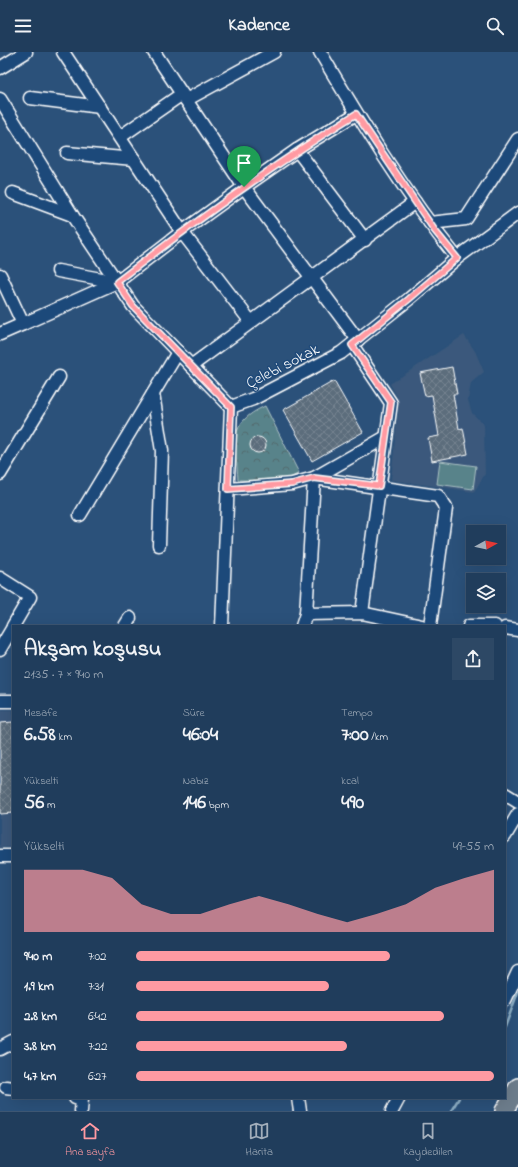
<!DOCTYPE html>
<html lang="tr">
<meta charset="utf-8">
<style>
body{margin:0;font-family:"Indie Flower",sans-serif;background:#2d4865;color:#f1f3f6;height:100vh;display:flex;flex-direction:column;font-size:15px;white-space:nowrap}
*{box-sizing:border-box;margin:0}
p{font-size:13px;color:#a2aebb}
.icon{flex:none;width:22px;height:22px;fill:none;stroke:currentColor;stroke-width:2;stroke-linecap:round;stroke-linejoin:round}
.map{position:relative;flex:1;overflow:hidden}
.side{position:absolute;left:12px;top:573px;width:494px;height:474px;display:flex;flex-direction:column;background:#203d5c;border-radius:0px;box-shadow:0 4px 16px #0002,0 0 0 1px #3d5672}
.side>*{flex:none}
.needle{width:26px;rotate:82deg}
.buttons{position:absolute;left:466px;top:473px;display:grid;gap:8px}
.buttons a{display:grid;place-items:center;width:40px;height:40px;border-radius:0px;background:#203d5c;box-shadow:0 4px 16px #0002,0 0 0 1px #3d5672;font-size:20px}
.pin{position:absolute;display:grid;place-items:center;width:34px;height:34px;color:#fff;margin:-41px -17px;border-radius:50% 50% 50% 0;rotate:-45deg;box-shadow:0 0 4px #0007}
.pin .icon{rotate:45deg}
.round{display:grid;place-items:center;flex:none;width:42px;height:42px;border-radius:0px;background:#2d4865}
.headline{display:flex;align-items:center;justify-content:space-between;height:68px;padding:0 12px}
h1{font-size:22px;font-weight:700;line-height:30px}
.metrics{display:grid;grid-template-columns:repeat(3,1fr);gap:6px;height:68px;padding:4px 12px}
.metrics div{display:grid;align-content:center}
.metrics b{font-size:20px;font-weight:700}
.metrics small{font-size:11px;font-weight:400}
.metrics p{font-size:11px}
.chart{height:112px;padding:8px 12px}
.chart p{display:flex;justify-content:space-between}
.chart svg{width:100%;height:72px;margin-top:4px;fill:#ff9aa2;opacity:.7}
ul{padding:0 12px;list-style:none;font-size:13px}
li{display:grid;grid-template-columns:64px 48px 1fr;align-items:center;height:30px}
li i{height:10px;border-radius:5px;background:#ff9aa2}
header{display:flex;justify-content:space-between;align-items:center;height:52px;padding:0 12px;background:#203d5c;font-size:18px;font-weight:700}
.tabs{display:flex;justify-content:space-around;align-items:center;height:56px;border-top:1px solid #3d5672;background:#203d5c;font-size:11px;color:#a2aebb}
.tabs a{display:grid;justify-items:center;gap:2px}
.tabs .selected{color:#ff9aa2}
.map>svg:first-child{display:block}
.built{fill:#3a597b}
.green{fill:#58838a;stroke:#acc1c4}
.park{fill:url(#park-crowns);stroke:#acc1c4}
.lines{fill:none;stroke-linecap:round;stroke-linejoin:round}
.stream{stroke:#8fb0c6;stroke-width:2.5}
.building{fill:url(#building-cross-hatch);stroke:#fff}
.minor-casing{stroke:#fff;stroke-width:15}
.highway-casing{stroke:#fff;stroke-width:20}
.minor{stroke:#1f4a7a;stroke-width:12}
.highway{stroke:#6d7d8c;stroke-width:17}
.route-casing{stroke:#fff;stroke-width:8}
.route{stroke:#ff9aa2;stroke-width:5}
.labels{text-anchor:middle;stroke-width:3;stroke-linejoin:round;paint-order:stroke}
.street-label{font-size:16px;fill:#fff;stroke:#1f4a7a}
</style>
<header><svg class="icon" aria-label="menu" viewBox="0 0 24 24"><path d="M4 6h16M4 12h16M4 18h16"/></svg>Kadence<svg class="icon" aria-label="search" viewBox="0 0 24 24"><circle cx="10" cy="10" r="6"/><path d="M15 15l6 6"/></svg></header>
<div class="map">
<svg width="518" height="1059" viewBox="0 0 518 1059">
<defs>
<pattern id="park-crowns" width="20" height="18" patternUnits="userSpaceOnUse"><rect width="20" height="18" fill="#58838a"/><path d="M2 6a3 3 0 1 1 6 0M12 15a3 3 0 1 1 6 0" fill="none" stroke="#536a6e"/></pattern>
<pattern id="building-cross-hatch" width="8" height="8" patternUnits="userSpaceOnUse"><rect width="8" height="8" fill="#5c6d7c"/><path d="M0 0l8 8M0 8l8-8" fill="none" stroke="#748390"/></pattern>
</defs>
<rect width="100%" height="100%" fill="#2b517a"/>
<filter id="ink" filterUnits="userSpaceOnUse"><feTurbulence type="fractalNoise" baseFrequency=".025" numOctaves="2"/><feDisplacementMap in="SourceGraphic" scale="8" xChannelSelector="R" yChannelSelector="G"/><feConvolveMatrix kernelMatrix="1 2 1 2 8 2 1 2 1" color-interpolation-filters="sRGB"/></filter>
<g filter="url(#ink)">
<g class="built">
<path d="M464,283L475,299L484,320L471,331L468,348L472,361L484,373L485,422L474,440L391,428L398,358V346L390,332Z"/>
<path d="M0,658H13V795L0,796Z"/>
</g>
<path class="green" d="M440,409L476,414L473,437L437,432Z"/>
<path class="park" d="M265,354L299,421L285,429L238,428C236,391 226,372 265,354Z"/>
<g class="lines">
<g class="stream">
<path d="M505,975L518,940"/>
<path d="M451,1059L459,1046"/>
</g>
</g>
<g class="building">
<path d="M452,315L457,342H453L459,377L463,376L468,402L432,409L428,386L439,384L432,343L425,344L420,321Z"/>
<path d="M334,329L363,380L312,409L283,358Z"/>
<circle cx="258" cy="393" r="8"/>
<path d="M13,670V761L0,762V671Z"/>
</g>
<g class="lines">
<g class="minor-casing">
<g id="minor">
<path d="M63,0L182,180L251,270"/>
<path d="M154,0L244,135L358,288"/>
<path d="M320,0C362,71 405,142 457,206"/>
<path d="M0,16L26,0"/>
<path d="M30,46L100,55"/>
<path d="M0,47L72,163L133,254L231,355"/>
<path d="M186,48L274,0"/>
<path d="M120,85L182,42"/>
<path d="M297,98L365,188"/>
<path d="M67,101L134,107"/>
<path d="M13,141L72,163"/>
<path d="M430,171L466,167L518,87"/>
<path d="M58,219L117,230"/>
<path d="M0,223L23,272L117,230L182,180L244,135L297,98L356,62"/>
<path d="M0,282L23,272"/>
<path d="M352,293L391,351L362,561"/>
<path d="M191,314L415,150"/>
<path d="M153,342L162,399L159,493"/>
<path d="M0,422L59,325"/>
<path d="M229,437L292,432L314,426L386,385"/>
<path d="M80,463L178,300"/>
<path d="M0,526L30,545L13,574"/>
<path d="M306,562L314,426L438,444L446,456L430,574"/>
<path d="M125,574L130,566"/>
<path d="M222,574L231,355L253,347L341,301L409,247L457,206L518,161"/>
<path d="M302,574L306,562L362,561L422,574"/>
<path d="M469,574H495"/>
<path d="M505,576L518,578"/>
<path d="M0,597L13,575"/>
<path d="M0,649H13"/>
<path d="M505,742L518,750"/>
<path d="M505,784L518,762"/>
<path d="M0,804H13"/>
<path d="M505,948L518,920"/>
<path d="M0,997L13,990"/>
<path d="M6,1035L13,1036"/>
<path d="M75,1046L82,1047L81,1059"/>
<path d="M298,1046L300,1059"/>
<path d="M392,1059L399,1046"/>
</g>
</g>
<g class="highway-casing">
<path id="highway" d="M504,1059L518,1035"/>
</g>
<use href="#minor" class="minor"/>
<use href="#highway" class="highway"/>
</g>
</g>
<g class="lines" filter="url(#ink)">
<g class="route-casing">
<path id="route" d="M356,62L435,179L457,206L409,247L352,293L391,350L379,434L314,426L292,432L228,437L231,355L133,254L117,230C194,170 273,113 356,62Z"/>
</g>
<use href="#route" class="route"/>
</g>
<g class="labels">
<g class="street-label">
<text transform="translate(282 313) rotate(-27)" y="6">Çelebi sokak</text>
</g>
</g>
</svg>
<div class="buttons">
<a><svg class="needle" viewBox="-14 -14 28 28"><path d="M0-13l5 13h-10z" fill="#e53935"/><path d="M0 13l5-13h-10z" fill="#a2aebb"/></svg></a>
<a><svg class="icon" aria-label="layers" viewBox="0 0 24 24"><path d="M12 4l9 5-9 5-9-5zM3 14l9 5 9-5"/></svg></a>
</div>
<div class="pin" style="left:244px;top:135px;background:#1e9e55"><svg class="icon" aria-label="arrive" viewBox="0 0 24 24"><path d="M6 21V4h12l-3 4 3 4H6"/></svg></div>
<section class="side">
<div class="headline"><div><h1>Akşam koşusu</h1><p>21:35 · 7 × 940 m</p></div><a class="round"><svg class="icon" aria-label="share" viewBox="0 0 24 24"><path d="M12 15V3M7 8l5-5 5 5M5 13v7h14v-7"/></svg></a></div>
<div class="metrics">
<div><p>Mesafe</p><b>6.58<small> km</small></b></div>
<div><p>Süre</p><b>46:04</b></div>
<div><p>Tempo</p><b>7:00<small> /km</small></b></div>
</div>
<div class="metrics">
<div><p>Yükselti</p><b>56<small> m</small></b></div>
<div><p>Nabız</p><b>146<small> bpm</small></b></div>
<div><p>kcal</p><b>490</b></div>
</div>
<div class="chart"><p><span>Yükselti</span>49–55 m</p>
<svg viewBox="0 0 160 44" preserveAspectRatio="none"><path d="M0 44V6L10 6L20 6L30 11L40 27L50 33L60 33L70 27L80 22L90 27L100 33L110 38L120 33L130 27L140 17L150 11L160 6V44z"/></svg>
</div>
<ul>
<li><b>940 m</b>7:02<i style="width:71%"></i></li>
<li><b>1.9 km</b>7:31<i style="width:54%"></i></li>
<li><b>2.8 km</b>6:42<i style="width:86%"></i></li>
<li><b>3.8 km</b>7:22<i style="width:59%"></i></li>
<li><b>4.7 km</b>6:27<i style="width:100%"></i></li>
</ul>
</section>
</div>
<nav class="tabs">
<a class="selected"><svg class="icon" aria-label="home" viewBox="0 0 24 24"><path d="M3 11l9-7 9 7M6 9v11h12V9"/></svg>Ana sayfa</a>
<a><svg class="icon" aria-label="map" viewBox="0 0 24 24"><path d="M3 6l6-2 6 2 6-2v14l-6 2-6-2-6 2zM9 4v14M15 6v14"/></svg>Harita</a>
<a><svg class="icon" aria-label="saved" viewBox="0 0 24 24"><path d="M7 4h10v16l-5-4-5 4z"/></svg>Kaydedilen</a>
</nav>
